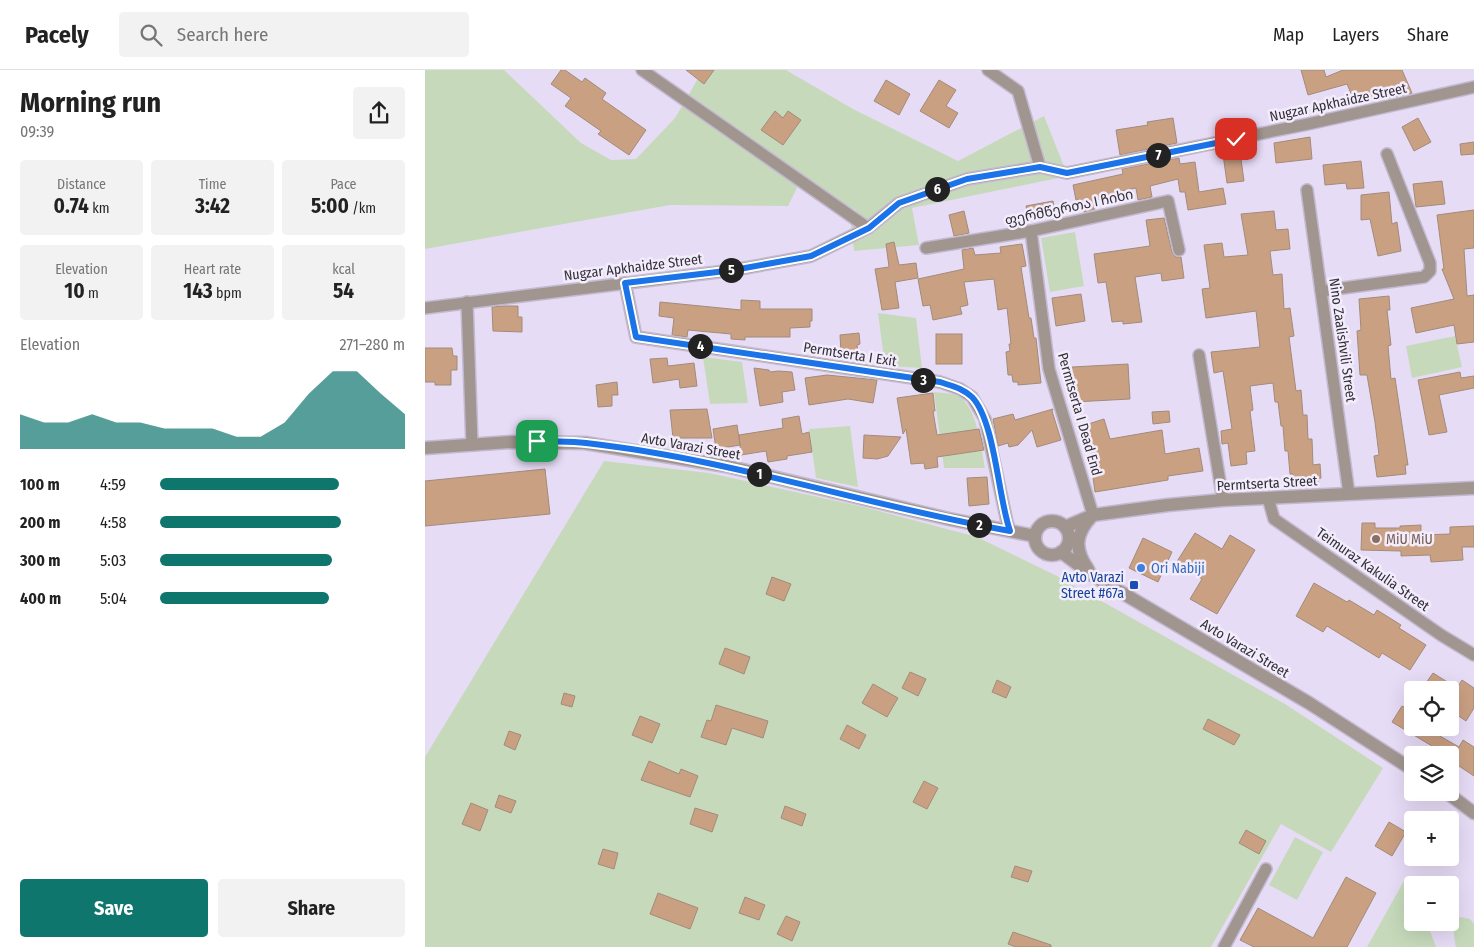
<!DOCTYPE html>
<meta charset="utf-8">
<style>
body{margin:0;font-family:"Fira Sans Condensed","Noto Sans Georgian",sans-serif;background:#f2f2f2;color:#222;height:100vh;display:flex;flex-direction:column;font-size:19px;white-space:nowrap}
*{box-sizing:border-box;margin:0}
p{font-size:16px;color:#767676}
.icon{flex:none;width:28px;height:28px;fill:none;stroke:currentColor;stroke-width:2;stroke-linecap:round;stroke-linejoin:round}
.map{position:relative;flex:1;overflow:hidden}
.side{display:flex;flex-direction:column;background:#fff;width:425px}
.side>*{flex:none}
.tools{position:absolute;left:979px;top:611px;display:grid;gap:10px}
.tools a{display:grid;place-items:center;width:55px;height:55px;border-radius:5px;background:#fff;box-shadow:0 5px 20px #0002;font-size:25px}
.pin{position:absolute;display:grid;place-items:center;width:42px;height:42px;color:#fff;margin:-21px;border-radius:10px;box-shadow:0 2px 8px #0006}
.km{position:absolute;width:25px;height:25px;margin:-12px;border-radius:50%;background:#222;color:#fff;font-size:14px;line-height:25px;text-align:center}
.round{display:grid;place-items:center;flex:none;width:52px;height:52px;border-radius:5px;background:#f2f2f2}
.overview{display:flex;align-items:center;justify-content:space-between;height:85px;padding:0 20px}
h1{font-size:28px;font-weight:700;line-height:38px}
.figures{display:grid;grid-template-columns:repeat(3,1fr);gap:8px;height:85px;padding:5px 20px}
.figures div{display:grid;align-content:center;border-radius:5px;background:#f2f2f2;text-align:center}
.figures b{font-size:21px;font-weight:700}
.figures small{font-size:14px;font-weight:400}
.figures p{font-size:14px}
.chart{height:140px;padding:10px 20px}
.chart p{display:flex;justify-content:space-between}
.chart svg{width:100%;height:90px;margin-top:5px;fill:#0f766e;opacity:.7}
.button{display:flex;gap:10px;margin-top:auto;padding:10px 20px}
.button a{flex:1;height:58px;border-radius:5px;background:#0f766e;color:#fff;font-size:20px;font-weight:700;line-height:58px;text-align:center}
.button a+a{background:#f2f2f2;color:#222}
ul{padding:0 20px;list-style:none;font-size:16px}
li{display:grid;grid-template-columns:80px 60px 1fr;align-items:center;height:38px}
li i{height:12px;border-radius:6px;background:#0f766e}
header{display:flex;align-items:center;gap:30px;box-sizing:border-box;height:70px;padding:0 25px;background:#fff;border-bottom:1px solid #e0e0e0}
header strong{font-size:24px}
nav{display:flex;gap:28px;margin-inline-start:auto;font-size:18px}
.search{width:350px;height:45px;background:#f2f2f2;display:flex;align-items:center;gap:12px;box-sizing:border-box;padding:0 18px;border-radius:5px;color:#767676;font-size:19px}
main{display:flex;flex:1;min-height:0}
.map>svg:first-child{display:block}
.green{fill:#c6dabb}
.building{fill:#caa083;stroke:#a28b7b}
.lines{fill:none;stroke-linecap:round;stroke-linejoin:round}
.minor-casing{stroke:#c3b9d0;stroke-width:14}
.tertiary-casing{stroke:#c3b9d0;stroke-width:15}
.minor{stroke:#a1958f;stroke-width:11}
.tertiary{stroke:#a1958f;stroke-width:12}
.route-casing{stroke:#fff;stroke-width:10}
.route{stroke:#1a73e8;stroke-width:6}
.education-dot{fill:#8d6e63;stroke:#f2ecfb;stroke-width:2}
.shop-dot{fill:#3f7fe0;stroke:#f2ecfb;stroke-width:2}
.transit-dot{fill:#1a4fb4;stroke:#f2ecfb;stroke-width:2}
.labels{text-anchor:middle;stroke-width:5;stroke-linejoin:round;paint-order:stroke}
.street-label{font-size:14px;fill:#332f38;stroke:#f2ecfb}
.education-label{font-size:14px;fill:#785e54;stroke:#f2ecfb;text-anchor:start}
.shop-label{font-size:14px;fill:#366cbe;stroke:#f2ecfb;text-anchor:start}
.transit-label{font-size:14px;fill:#164399;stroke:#f2ecfb;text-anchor:end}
</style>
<header>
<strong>Pacely</strong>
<div class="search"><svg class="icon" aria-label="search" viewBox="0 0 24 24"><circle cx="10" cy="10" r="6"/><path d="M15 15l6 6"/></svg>Search here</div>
<nav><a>Map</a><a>Layers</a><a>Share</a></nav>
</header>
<main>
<section class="side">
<div class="overview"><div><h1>Morning run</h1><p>09:39</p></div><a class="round"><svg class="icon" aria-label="share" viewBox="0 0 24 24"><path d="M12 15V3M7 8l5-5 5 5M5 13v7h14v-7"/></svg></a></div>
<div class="figures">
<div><p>Distance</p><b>0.74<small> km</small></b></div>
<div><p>Time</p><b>3:42</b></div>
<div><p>Pace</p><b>5:00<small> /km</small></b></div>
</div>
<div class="figures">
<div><p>Elevation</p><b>10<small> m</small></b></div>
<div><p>Heart rate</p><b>143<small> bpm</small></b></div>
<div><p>kcal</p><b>54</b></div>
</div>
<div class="chart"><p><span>Elevation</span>271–280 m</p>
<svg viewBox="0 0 160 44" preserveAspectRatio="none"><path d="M0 44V27L10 31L20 31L30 27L40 31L50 31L60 34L70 34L80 34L90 38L100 38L110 31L120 17L130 6L140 6L150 17L160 27V44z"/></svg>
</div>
<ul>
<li><b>100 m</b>4:59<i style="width:73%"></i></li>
<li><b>200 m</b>4:58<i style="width:74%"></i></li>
<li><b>300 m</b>5:03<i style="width:70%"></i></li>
<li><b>400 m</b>5:04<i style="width:69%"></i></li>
</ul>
<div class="button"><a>Save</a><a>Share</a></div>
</section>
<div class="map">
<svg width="1049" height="877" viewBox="0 0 1049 877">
<rect width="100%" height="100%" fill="#e7dcf6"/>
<g class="green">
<path d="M0,0H79L156,73L186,90L211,89L250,48L278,0H361L428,39L533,91L619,46L643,106L487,138L494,175L429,181L426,156L431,140L375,112L363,136L245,135L0,179Z"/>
<path d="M650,162L659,216L625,222L616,168Z"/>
<path d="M453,243L491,248L497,298L460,296Z"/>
<path d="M1030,266L1037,297L987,308L981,276Z"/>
<path d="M278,287L317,292L323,333L285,334Z"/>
<path d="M509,322C515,323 522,323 529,324C552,331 556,378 560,398H519Z"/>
<path d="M425,356L433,417L391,408L384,359Z"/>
<path d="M179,391L284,403L439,437L552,467L632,506L860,634L958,698L906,782L856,754L786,877H0V687Z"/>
<path d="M870,767L898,782L872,830L844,815Z"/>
<path d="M980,809L987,817L988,852L1002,853L1011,877H942Z"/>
<path d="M1035,847L1045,849L1049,854V877H1031C1029,866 1026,855 1035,847Z"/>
</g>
<g class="building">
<path d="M136,0H140L157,12L160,8L181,23L177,29L221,60L204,85L173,64L176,61L140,36L146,28L126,14Z"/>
<path d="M261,0H289L279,14Z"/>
<path d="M876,0H899L901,7L918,0H977L987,23L964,28L962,22L931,35L922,14L883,25Z"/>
<path d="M461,10L485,24L474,45L449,31Z"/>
<path d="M514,10L531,20L521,36L533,43L524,58L495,41Z"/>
<path d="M350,41L358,48L363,41L376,50L358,75L336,60Z"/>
<path d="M748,48L752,73L695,85L691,60L723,55L722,52Z"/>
<path d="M993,48L1006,72L989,81L977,57Z"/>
<path d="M885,67L887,89L851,93L849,73Z"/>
<path d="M1049,72V84L1036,85L1035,74Z"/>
<path d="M815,82L819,111L802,113L798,84Z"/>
<path d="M754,88L755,94L770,92L774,122L798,118L801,134L763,140L760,122H755L753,109L725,116L727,127L713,130L711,118L687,123L688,126L668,131L670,139L658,142L655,129L651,130L648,115L698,104L697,99Z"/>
<path d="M936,91L939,118L922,119L921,113L900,115L898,95Z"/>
<path d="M1017,111L1020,134L991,137L988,114Z"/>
<path d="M964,122L967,154L972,152L976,181L953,186L945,149L936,150V125Z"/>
<path d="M628,131L630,142L603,148L601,136Z"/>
<path d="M1049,140V178L1039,179L1042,226L1049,225V272L1032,274L1029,255L991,263L986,238L1029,229L1017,199H1019L1012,145Z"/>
<path d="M539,141L544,163L529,166L524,145Z"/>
<path d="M849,141L851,160L863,159L865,179L845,181L848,205L857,204L859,239L865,238L869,266L864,267L871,321L876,320L878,345H882L883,369H887L888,395L895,394L896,408L893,409V412L869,413L868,404H865L863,381H860L858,356H856L853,332H850L848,313L825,316L828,340L825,341L830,381L821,382L822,394L806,396L803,373L797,374L796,361L807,359L798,301L789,303L786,282L835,277L831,241L781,248L777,219L785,218L779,175L797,173L799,187L823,185L816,144Z"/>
<path d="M739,148L747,182L751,187H756L759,208L737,211L736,203L710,207L717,252L698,254V251L687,252L681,212L673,213L669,184L725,176L721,150Z"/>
<path d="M469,172L474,195L491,193L493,208L470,212L474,238L457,240L450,199L464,197L461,174Z"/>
<path d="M597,174L601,196L596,197L604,248H606L609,268H611L616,313L593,315V312H588L587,305H583L581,282L585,281L584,274H586L582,238L573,240L569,209L539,212L543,235L535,237L537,244L508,250L505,235L498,236L493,209L539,199L537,180L548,178L550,185L576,183L575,177Z"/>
<path d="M656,224L660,251L631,256L627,228Z"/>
<path d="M964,226L965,240H962L966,275L963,276L966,309L970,308L983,395H980L981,404L952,407L949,386L954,385L950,352L942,305H935L932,261L936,260L934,229Z"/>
<path d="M316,230L335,231V239H387V251H385V257L365,258V267H320V270L306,269V264L263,260L262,267L247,265L249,248L234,246L235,232L316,240Z"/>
<path d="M78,236H93V247H97V262L68,261L67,237Z"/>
<path d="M434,263L435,274L432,275L433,282L416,283L415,265Z"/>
<rect x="511" y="264" width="26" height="30"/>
<path d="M0,278H27L28,286H32V300H26V315H10V312H0Z"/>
<path d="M242,288L243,296L269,293L272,316L255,318L254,309L228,313L225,289Z"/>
<path d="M703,294L705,329L649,332L647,297Z"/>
<path d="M329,298L344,300L345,302L353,301L367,302L370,320L357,322L358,332L335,336Z"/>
<path d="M1035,302L1036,308L1049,306V318L1014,325L1022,362L1004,365L993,310Z"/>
<path d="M402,305L452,310L448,333L423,329L384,335L380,308Z"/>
<path d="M192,312L193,325H187V336L173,337L171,315Z"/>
<path d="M508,323L510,341H508L512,365L554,359L559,380L512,387L513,397L500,399L499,393L486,394L481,359L478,364L472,328Z"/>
<path d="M282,339L287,368H248L245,340Z"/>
<path d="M628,339L627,341L636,370L612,377L607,360L593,375L584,377L583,373L573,376L568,349L588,344L590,350Z"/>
<path d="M744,341L745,352L728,354L727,342Z"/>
<path d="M374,346L377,364L384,362L387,382L362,386V389L343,392L341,381L316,385L314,365L358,358L357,349Z"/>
<path d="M679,349L685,369L737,360L740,384L774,378L778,401L743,406V410L670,422L666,393L669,392L657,356Z"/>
<path d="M312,355L315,375L291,379L288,359Z"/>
<path d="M439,365L476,367L463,386L452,389L438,388Z"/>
<path d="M120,399L125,444L0,456V411Z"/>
<path d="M562,407L564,434L544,436L542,408Z"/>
<path d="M937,453H950V458H975V456L996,455V465L1025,464V457L1049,456V477H1037L1038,490L1006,492L1005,485L976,486V481L936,480Z"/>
<path d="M770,463L797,479L805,465L830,480L792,544L765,529L777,509L751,493Z"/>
<path d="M718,468L747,482L733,512L704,498Z"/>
<path d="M347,507L366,514L359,531L341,524Z"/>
<path d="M889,513L922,532L924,530L949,545L952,540L976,555L974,558L1001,575L985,600L957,583L954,588L902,556L898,562L871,546Z"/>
<path d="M300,578L325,587L319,604L294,594Z"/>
<path d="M485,602L501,609L493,626L477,618Z"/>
<path d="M1008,603L1032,618L1037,610L1049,618V638L1041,651L1025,640V620H996Z"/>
<path d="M572,610L586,617L581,628L567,622Z"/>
<path d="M448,614L473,628L462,647L437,633Z"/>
<path d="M139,623L150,626L147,637L136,634Z"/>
<path d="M291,635L343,651L338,668L307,658L301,675L276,667L282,650L286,651Z"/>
<path d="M977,636L988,642V658H1001L1034,677L1038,670L1049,677V706L1025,690L1027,688L1025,685H1022L967,652Z"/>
<path d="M215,646L235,654L227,673L207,665Z"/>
<path d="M783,649L815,665L809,675L778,659Z"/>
<path d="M422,655L441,665L434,679L415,669Z"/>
<path d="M84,661L96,665L90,680L79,675Z"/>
<path d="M224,691L254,704L256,699L273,706L265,727L216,710Z"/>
<path d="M499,711L513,718L502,739L488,732Z"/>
<path d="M74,725L91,731L86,743L70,737Z"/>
<path d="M46,733L63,740L55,761L37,754Z"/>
<path d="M360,736L381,744L377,756L356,748Z"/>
<path d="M270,738L293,745L287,762L265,754Z"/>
<path d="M964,752L981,762L967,786L950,776Z"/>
<path d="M821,760L841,771L834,784L814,773Z"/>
<path d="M178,779L193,783L189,799L173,794Z"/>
<path d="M590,796L607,801L603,812L586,807Z"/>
<path d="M921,807L951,823L922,877H829L815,870L833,838L888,868Z"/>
<path d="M233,823L273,838L265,859L225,844Z"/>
<path d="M320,827L340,835L334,850L314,843Z"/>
<path d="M361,846L375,852L367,871L352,864Z"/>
<path d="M588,862L626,875V877H591L583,874Z"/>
</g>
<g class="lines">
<g class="minor-casing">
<g id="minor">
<path d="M217,0L443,158"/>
<path d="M563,0L593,21L615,97"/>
<path d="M882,120L924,424"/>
<path d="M606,161L624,299L668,445"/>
<path d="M501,178L606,161L743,131L754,180"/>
<path d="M200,213L211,267L515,312L535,319L547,327L560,349L582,452L585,461"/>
<path d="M896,221L999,207L1005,201V193L962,84"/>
<path d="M42,232L47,375"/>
<path d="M0,238L309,200L386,186L443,158L474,133L542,109L615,97L642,103L883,54L1049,17"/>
<path d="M774,285L798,430"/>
<path d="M843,428L849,449L1016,565L1049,585"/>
<path d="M799,877L841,799"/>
</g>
</g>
<g class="tertiary-casing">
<g id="tertiary">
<path d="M0,378L86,372L160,373L301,396L524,449L610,466"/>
<circle cx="627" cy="468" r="17"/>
<path d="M640,457L668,445L743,435L798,430L1049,418"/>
<path d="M636,482L667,505L884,633L988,700"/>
<path d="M663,499C649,479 650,464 667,446"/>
<path d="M1021,722L1049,743"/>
</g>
</g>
<use href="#minor" class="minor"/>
<use href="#tertiary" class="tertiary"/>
</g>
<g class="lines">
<g class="route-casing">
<path id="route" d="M112,371C128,372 145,371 161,373C305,389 443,436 585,461C573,427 570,351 547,327C538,318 526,316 515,312L211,267L200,213L309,200L386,186L444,158L474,133L542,109L615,97L642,103L811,69"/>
</g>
<use href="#route" class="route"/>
</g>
<circle class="education-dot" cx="951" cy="469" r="5"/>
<circle class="shop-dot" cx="716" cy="498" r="5"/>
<rect class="transit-dot" x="704" y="510" width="10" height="10" rx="2.5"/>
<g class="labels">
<g class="street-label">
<text transform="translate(913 32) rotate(-12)" y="5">Nugzar Apkhaidze Street</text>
<text transform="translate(644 137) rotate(-12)" y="5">ფერმწერთა I ჩიხი</text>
<text transform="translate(208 197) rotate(-7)" y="5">Nugzar Apkhaidze Street</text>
<text transform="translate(918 270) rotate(82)" y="5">Nino Zaalishvili Street</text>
<text transform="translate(425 284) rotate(9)" y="5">Permtserta I Exit</text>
<text transform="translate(655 344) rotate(74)" y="5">Permtserta I Dead End</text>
<text transform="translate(266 376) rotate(10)" y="5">Avto Varazi Street</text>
<text transform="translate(842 413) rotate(-3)" y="5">Permtserta Street</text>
<text transform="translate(948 499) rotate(35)" y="5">Teimuraz Kakulia Street</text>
<text transform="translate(820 578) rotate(31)" y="5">Avto Varazi Street</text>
</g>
<g class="education-label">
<text x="961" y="474">MiU MiU</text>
</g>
<g class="shop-label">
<text x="726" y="503">Ori Nabiji</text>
</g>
<g class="transit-label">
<text x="699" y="512">Avto Varazi<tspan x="699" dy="16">Street #67a</tspan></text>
</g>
</g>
</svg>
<div class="tools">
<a><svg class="icon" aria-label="locate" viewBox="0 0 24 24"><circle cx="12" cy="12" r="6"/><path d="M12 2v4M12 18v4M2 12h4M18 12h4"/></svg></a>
<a><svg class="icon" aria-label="layers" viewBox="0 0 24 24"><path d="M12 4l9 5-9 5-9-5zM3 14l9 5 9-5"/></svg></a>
<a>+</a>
<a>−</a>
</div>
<div class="pin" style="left:112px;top:371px;background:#1e9e55"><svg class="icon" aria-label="arrive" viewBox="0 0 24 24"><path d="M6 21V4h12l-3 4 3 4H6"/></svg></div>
<div class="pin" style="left:811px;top:69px;background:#d93025"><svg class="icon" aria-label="check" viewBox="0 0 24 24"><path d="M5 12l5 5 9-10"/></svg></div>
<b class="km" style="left:334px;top:404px">1</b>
<b class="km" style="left:554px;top:455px">2</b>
<b class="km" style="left:498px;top:310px">3</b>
<b class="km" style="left:275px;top:276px">4</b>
<b class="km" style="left:306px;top:200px">5</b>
<b class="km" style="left:512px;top:119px">6</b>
<b class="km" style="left:733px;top:85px">7</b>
</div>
</main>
